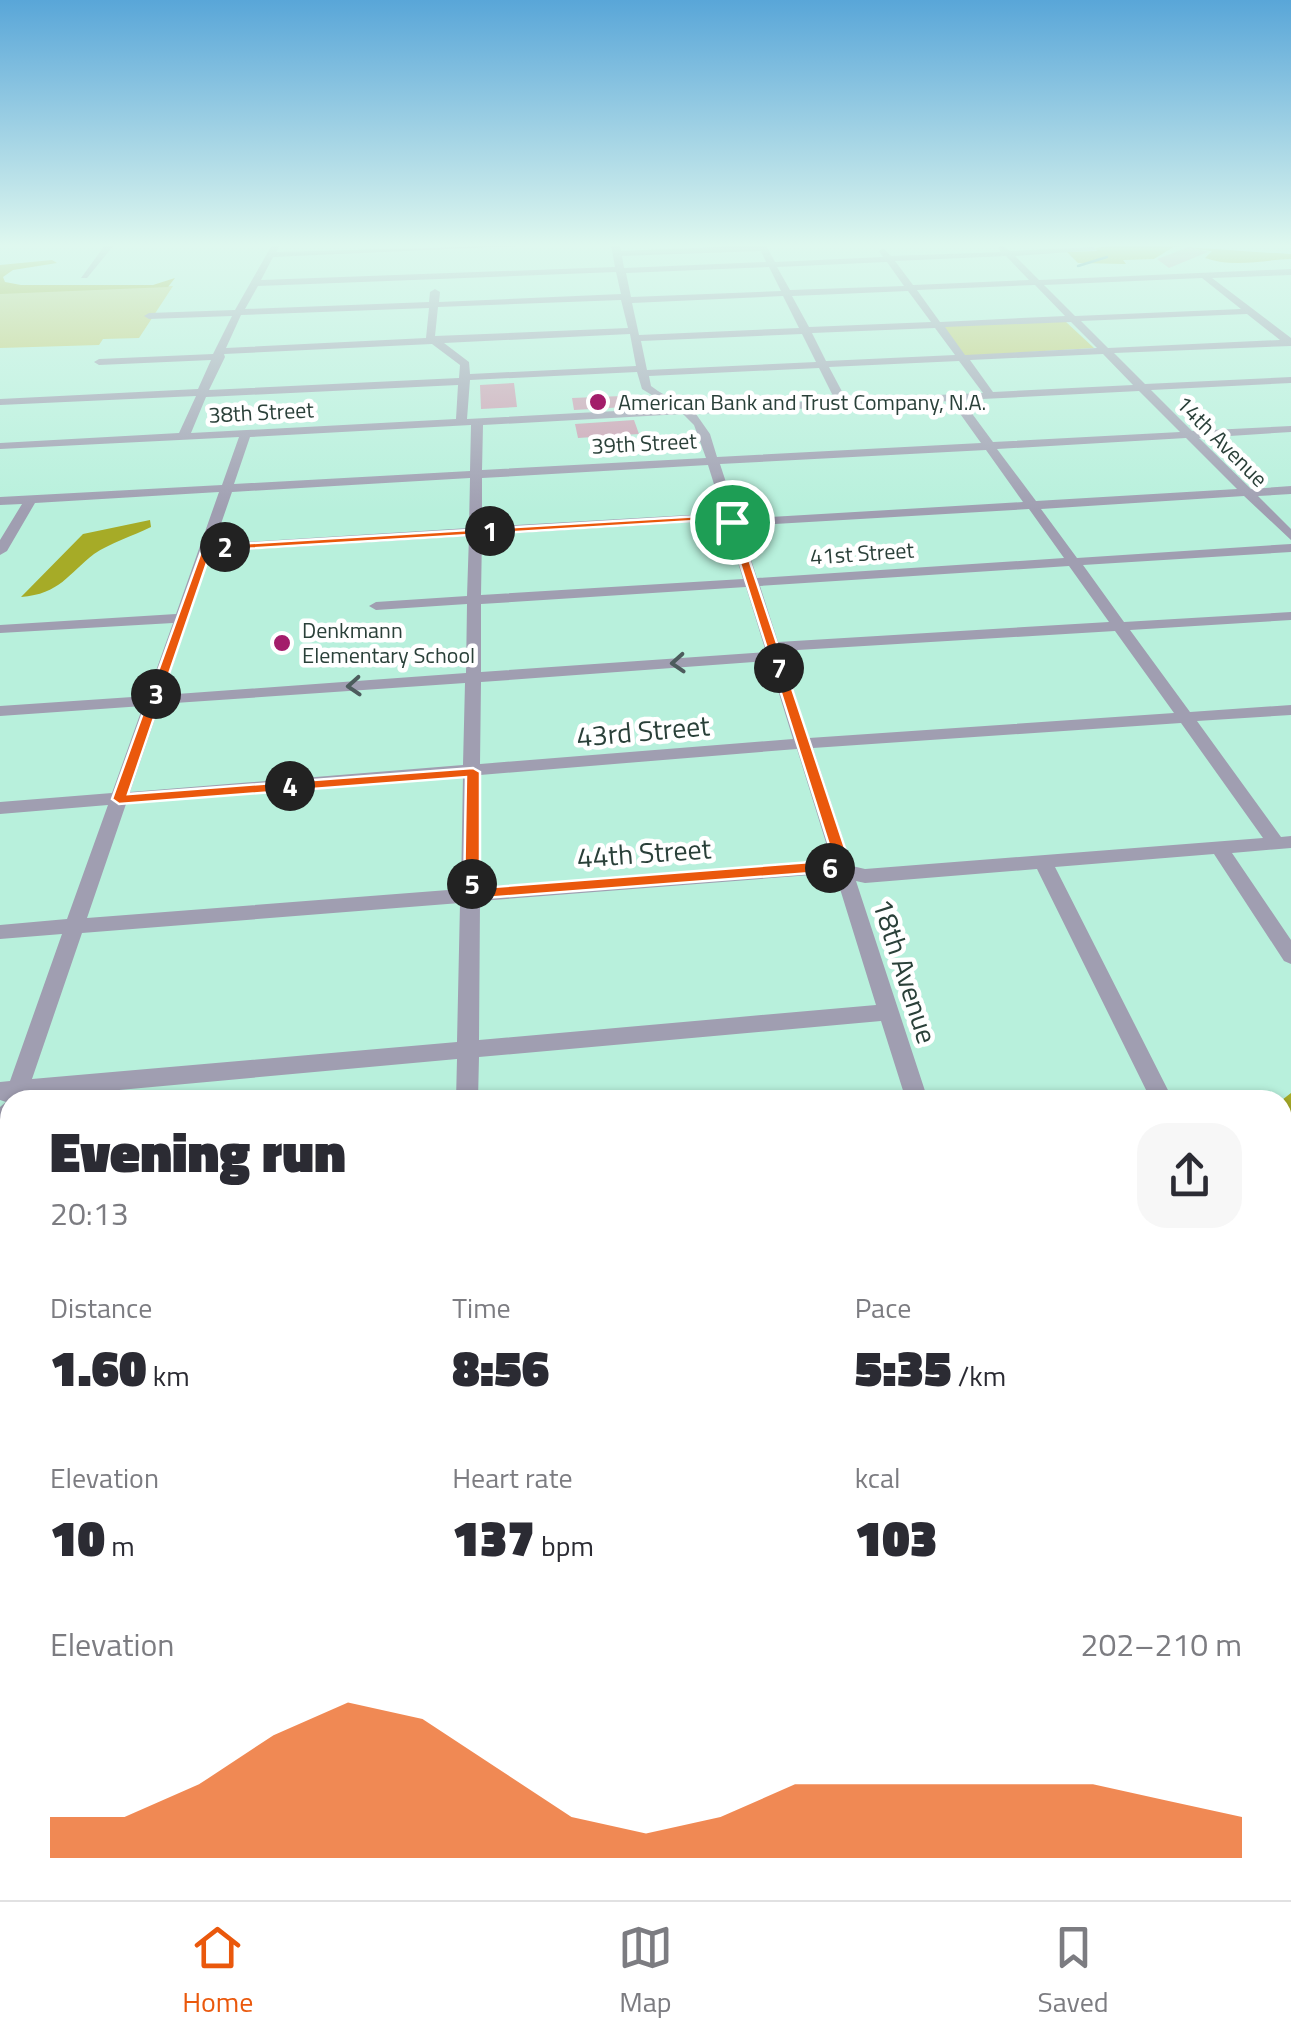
<!DOCTYPE html>
<meta charset="utf-8">
<style>
body{margin:0;font-family:"Titillium Web",sans-serif;background:#f7f7f7;color:#2b2b33;height:100vh;display:flex;flex-direction:column;font-size:38px;white-space:nowrap}
*{box-sizing:border-box;margin:0}
p{font-size:32px;color:#7c7c81}
.icon{flex:none;width:55px;height:55px;fill:none;stroke:currentColor;stroke-width:2;stroke-linecap:round;stroke-linejoin:round}
.map{position:relative;flex:1;overflow:hidden}
.side{position:absolute;left:0px;top:1090px;width:1292px;height:810px;display:flex;flex-direction:column;background:#fff;border-radius:30px 30px 0 0;box-shadow:0 2px 8px #0004}
.side>*{flex:none}
.pin{position:absolute;display:grid;place-items:center;width:85px;height:85px;color:#fff;margin:-42px;border:5px solid #fff;border-radius:50%;box-shadow:0 2px 10px #0007}
.km{position:absolute;width:50px;height:50px;margin:-25px;border-radius:50%;background:#222;color:#fff;font-size:28px;line-height:50px;text-align:center}
.round{display:grid;place-items:center;flex:none;width:105px;height:105px;border-radius:30px;background:#f7f7f7}
.summary{display:flex;align-items:center;justify-content:space-between;height:170px;padding:0 50px}
h1{font-size:55px;font-weight:800;line-height:75px}
.figures{display:grid;grid-template-columns:repeat(3,1fr);gap:15px;height:170px;padding:10px 50px}
.figures div{display:grid;align-content:center}
.figures b{font-size:50px;font-weight:800}
.figures small{font-size:28px;font-weight:400}
.figures p{font-size:28px}
.chart{height:280px;padding:20px 50px}
.chart p{display:flex;justify-content:space-between}
.chart svg{width:100%;height:180px;margin-top:10px;fill:#ea580c;opacity:.7}
.menu{display:flex;justify-content:space-around;align-items:center;height:140px;border-top:2px solid #e1e1e2;background:#fff;font-size:28px;color:#7c7c81}
.menu a{display:grid;justify-items:center;gap:5px}
.menu .selected{color:#ea580c}
.map>svg:first-child{display:block}
.green{fill:#c3c86d}
.forest{fill:#a6ab27}
.lines{fill:none;stroke-linecap:round;stroke-linejoin:round}
.stream{stroke:#247998;stroke-width:2.5}
.building{fill:#cd9eb2}
.minor{fill:#a09eb1;fill-rule:evenodd}
.oneway{stroke:#4d5c5d}
.route{fill:#ea580c;stroke:#fff;stroke-width:2.5;fill-rule:evenodd}
.poi-dot{fill:#a31d6a;stroke:#fff;stroke-width:4}
.labels{text-anchor:middle;stroke-width:9;stroke-linejoin:round;paint-order:stroke}
.far-poi-label{font-size:22px;fill:#2a4039;stroke:#fff;text-anchor:start}
.far-street-label{font-size:22px;fill:#2a4039;stroke:#fff}
.street-label{font-size:28px;fill:#2a4039;stroke:#fff}
</style>
<div class="map">
<svg width="1291" height="1900" viewBox="0 0 1291 1900">
<rect width="100%" height="100%" fill="#b8f0dc"/>
<g class="green">
<path d="M173,286L139,338L103,339L99,345L0,348V292Z"/>
<path d="M1065,321L1094,348L965,356L943,326Z"/>
</g>
<g class="forest">
<path d="M1118,245C1177,245 1232,251 1291,254V259C1262,260 1233,268 1205,258L1212,251L1175,246L1154,259L1123,260L1126,264L1078,263L1067,252L1097,251L1095,248Z"/>
<path d="M52,260L57,263L13,270L3,277L5,282L21,285H153L175,278L168,287L0,294V265Z"/>
<path d="M150,520L151,527C133,536 110,543 94,554C68,574 60,594 21,597L83,534Z"/>
<path d="M1291,1093V1370L1283,1373L1282,1100Z"/>
</g>
<g class="lines">
<path class="stream" d="M1078,266L1107,257"/>
</g>
<g class="building">
<path d="M1189,247L1208,252L1169,268L1157,259Z"/>
<path d="M514,383L517,407L481,409L480,385Z"/>
<path d="M622,396L626,407L574,410L572,398Z"/>
<path d="M634,420L639,434L578,438L575,424Z"/>
</g>
<g class="lines">
<g class="minor">
<path d="M105,245H114L87,278H81Z"/>
<path d="M272,245H280L276,252L540,245L273,257L261,280L615,267L611,245H619L621,251L766,245L775,262L883,257L879,251L883,248L891,256L1001,252L998,248L1002,245L1010,251L1093,247L1097,250L1015,256L1039,280L1291,269V275L1212,278L1291,338V346L1114,353L1145,384L1291,377V383L1151,390L1192,431L1291,426V432L1199,438L1251,489L1291,486V494L1258,496L1291,529V540L1244,496L1041,509L1077,558L1291,544V552L1083,565L1124,622L1291,612V620L1130,630L1190,712L1291,705V715L1197,721L1281,837L1291,836V848L1232,853L1291,940V964L1284,961L1214,854L1055,867L1173,1100H1151L1037,869L865,883L856,881L928,1100H906L881,1021L479,1057L478,1100H456L457,1059L10,1100V1141L0,1148V1107L6,1102L0,1100V1082L10,1081L62,934L0,939V925L67,919L108,805L0,814V802L112,793L143,706L0,716V706L147,696L173,623L0,633V625L176,614L219,492L35,503L7,551L0,555V540L22,504L0,505V497L222,485L239,437L0,449V443L179,433L196,396L0,405V399L198,389L211,360L99,365L94,362L99,359L213,354L232,316L149,319L144,316L149,313L235,310ZM761,251L766,262L624,268L622,256ZM1006,256L1029,280L913,285L895,261ZM887,262L904,286L790,290L777,267ZM769,267L781,291L631,297L626,273ZM616,272L621,294L439,302L440,292L435,289L430,292L429,302L245,309L258,286ZM1202,278L1241,309L1075,316L1044,285ZM1035,285L1065,316L940,322L917,290ZM908,291L931,322L809,327L792,296ZM783,296L799,328L639,335L632,303ZM621,300L628,328L435,336L438,307ZM429,308L426,338L226,348L241,315ZM1247,314L1280,340L1108,348L1081,321ZM1071,322L1097,348L965,355L945,327ZM935,328L955,355L826,361L812,333ZM630,334L636,366L470,374L469,362L444,343ZM802,334L816,362L647,370L641,341ZM432,344L460,365L459,378L209,390L225,357L224,354ZM1103,354L1133,385L993,392L970,360ZM959,361L983,393L846,399L829,367ZM819,368L835,400L687,408L658,391L651,386L649,376ZM637,372L642,389L673,408L467,419L470,380ZM458,385L456,419L191,433L206,397ZM1139,391L1180,432L993,442L962,400ZM951,401L981,443L717,457L710,434L696,414ZM683,414L694,425L706,458L482,470L483,425ZM471,425L470,471L234,484L250,437ZM1186,438L1237,489L1036,501L997,449ZM986,450L1023,502L738,519L720,464ZM708,465L723,513L482,527V478ZM470,478L469,528L214,544L232,492ZM1029,509L1064,558L757,578L740,526ZM725,520L743,579L481,595L482,535ZM469,536L467,596L376,602L369,606L376,610L467,604L466,673L163,695L211,552ZM1069,566L1109,622L778,642L760,586ZM746,587L766,652L481,672V604ZM1115,631L1174,713L809,738L781,651ZM769,661L793,739L480,764L481,682ZM465,683L463,765L130,792L160,704ZM1181,723L1263,838L865,869L852,866L813,748ZM797,749L832,862L480,887V775ZM463,776L461,889L87,918L126,804ZM824,874L836,876L876,1005L479,1040L480,901ZM460,903L457,1042L32,1079L82,933Z"/>
<path d="M10,1286V1312L0,1313V1287Z"/>
<path d="M1282,1593H1291V1623L1282,1624Z"/>
<path d="M10,1791V1825L0,1826V1792Z"/>
<path d="M1153,1890H1189L1192,1900H1156Z"/>
</g>
</g>
<defs><path id="oneway-chevron" d="M-2-3.5L2.5 0L-2 3.5" fill="none" stroke-width="1.6" stroke-linecap="round" stroke-linejoin="round" transform="scale(2.5)"/></defs>
<g class="oneway">
<use href="#oneway-chevron" transform="translate(678 663) rotate(176)"/>
<use href="#oneway-chevron" transform="translate(354 686) rotate(176)"/>
</g>
<linearGradient id="sky" x2="0" y2="1"><stop stop-color="#59a6d8"/><stop offset="0.48" stop-color="#dff8ef"/><stop offset="1" stop-color="#dff8ef" stop-opacity="0"/></linearGradient>
<rect width="1291" height="511" fill="url(#sky)"/>
<path class="route" d="M734,514L853,872L850,876L824,872L472,899L464,894L466,777L119,804L112,799L203,546ZM726,519L835,864L824,861L480,888V772L473,768L128,794L211,551Z"/>
<g class="poi-dot">
<circle cx="598" cy="402" r="10"/>
<circle cx="282" cy="643" r="10"/>
</g>
<g class="labels">
<g class="far-poi-label">
<text x="618" y="410">American Bank and Trust Company, N.A.</text>
<text x="302" y="638">Denkmann<tspan x="302" dy="25">Elementary School</tspan></text>
</g>
<g class="far-street-label">
<text transform="translate(261 412) rotate(-3)" y="8">38th Street</text>
<text transform="translate(1222 441) rotate(45)" y="8">14th Avenue</text>
<text transform="translate(644 443) rotate(-3)" y="8">39th Street</text>
<text transform="translate(862 553) rotate(-4)" y="8">41st Street</text>
</g>
<g class="street-label">
<text transform="translate(643 731) rotate(-5)" y="10">43rd Street</text>
<text transform="translate(644 853) rotate(-4)" y="10">44th Street</text>
<text transform="translate(905 971) rotate(72)" y="10">18th Avenue</text>
</g>
</g>
</svg>
<div class="pin" style="left:732px;top:522px;background:#1e9e55"><svg class="icon" aria-label="arrive" viewBox="0 0 24 24"><path d="M6 21V4h12l-3 4 3 4H6"/></svg></div>
<b class="km" style="left:490px;top:531px">1</b>
<b class="km" style="left:225px;top:547px">2</b>
<b class="km" style="left:156px;top:694px">3</b>
<b class="km" style="left:290px;top:786px">4</b>
<b class="km" style="left:472px;top:884px">5</b>
<b class="km" style="left:830px;top:868px">6</b>
<b class="km" style="left:779px;top:668px">7</b>
<section class="side">
<div class="summary"><div><h1>Evening run</h1><p>20:13</p></div><a class="round"><svg class="icon" aria-label="share" viewBox="0 0 24 24"><path d="M12 15V3M7 8l5-5 5 5M5 13v7h14v-7"/></svg></a></div>
<div class="figures">
<div><p>Distance</p><b>1.60<small> km</small></b></div>
<div><p>Time</p><b>8:56</b></div>
<div><p>Pace</p><b>5:35<small> /km</small></b></div>
</div>
<div class="figures">
<div><p>Elevation</p><b>10<small> m</small></b></div>
<div><p>Heart rate</p><b>137<small> bpm</small></b></div>
<div><p>kcal</p><b>103</b></div>
</div>
<div class="chart"><p><span>Elevation</span>202–210 m</p>
<svg viewBox="0 0 160 44" preserveAspectRatio="none"><path d="M0 44V34L10 34L20 26L30 14L40 6L50 10L60 22L70 34L80 38L90 34L100 26L110 26L120 26L130 26L140 26L150 30L160 34V44z"/></svg>
</div>
</section>
</div>
<nav class="menu">
<a class="selected"><svg class="icon" aria-label="home" viewBox="0 0 24 24"><path d="M3 11l9-7 9 7M6 9v11h12V9"/></svg>Home</a>
<a><svg class="icon" aria-label="map" viewBox="0 0 24 24"><path d="M3 6l6-2 6 2 6-2v14l-6 2-6-2-6 2zM9 4v14M15 6v14"/></svg>Map</a>
<a><svg class="icon" aria-label="saved" viewBox="0 0 24 24"><path d="M7 4h10v16l-5-4-5 4z"/></svg>Saved</a>
</nav>
